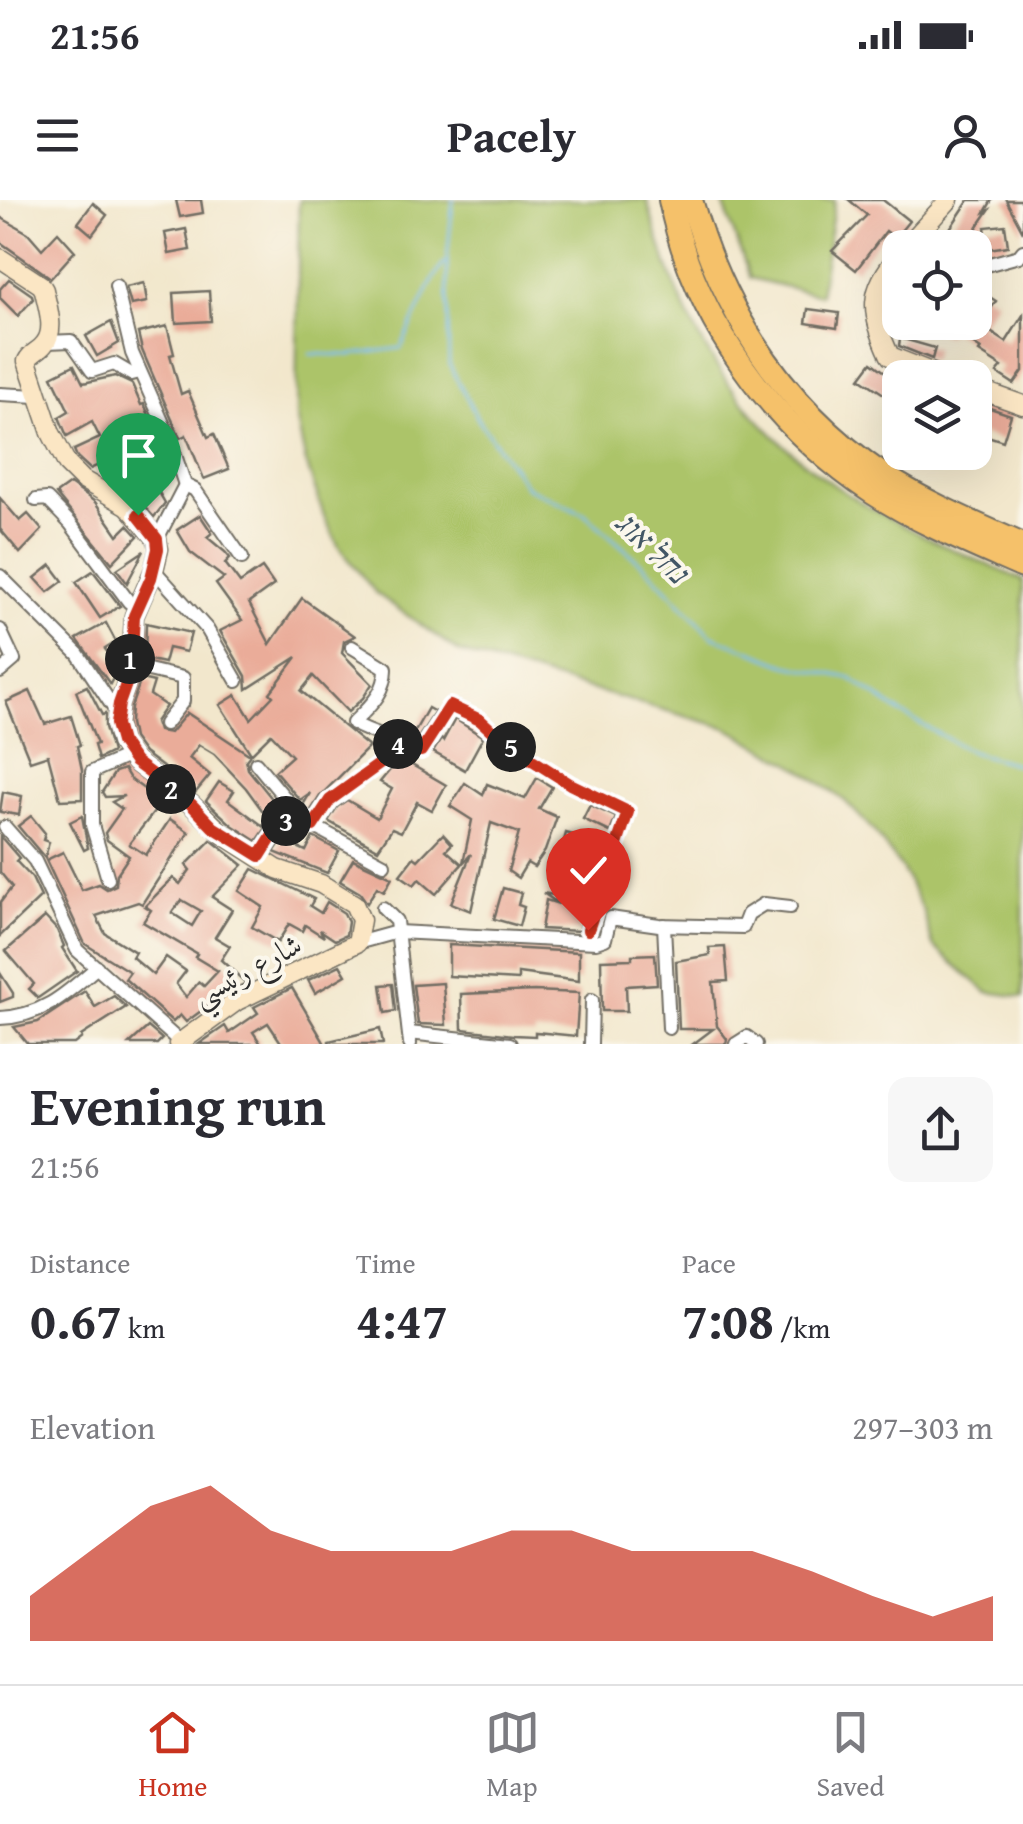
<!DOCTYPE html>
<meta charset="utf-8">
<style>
body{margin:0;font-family:"Gentium Book Plus",Amiri,"Frank Ruhl Libre",serif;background:#f7f7f7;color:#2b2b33;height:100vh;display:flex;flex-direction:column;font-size:38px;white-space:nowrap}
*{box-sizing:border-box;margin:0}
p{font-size:32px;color:#7c7c81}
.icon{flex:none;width:55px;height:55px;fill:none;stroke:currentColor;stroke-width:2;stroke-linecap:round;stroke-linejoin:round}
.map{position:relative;height:844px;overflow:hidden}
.panel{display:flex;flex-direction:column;background:#fff;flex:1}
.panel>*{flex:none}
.buttons{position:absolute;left:882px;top:30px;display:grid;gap:20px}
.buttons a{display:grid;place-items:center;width:110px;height:110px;border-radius:20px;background:#fff;box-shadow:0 10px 40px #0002;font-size:50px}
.pin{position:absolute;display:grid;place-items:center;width:85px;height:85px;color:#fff;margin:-102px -42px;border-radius:50% 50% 50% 0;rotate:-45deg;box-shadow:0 0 10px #0007}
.pin .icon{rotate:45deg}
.km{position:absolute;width:50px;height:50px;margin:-25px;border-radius:50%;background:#222;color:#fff;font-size:28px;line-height:50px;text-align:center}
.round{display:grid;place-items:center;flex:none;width:105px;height:105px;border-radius:20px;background:#f7f7f7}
.head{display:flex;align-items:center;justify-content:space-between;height:170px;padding:0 30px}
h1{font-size:55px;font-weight:700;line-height:75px}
.stats{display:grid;grid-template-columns:repeat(3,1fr);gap:15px;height:170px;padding:10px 30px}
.stats div{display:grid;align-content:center}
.stats b{font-size:50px;font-weight:700}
.stats small{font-size:28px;font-weight:400}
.stats p{font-size:28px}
.chart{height:280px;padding:20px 30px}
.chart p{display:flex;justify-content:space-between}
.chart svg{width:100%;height:180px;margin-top:10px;fill:#c8321e;opacity:.7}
.status{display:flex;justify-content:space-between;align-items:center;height:70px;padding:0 50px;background:#fff;direction:ltr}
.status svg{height:28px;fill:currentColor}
header{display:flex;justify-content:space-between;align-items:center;height:130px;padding:0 30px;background:#fff;font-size:45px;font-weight:700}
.dock{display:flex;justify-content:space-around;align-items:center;height:140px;border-top:2px solid #e1e1e2;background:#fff;font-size:28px;color:#7c7c81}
.dock a{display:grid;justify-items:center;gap:5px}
.dock .on{color:#c8321e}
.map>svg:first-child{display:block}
.green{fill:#acc469;stroke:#6c784a;stroke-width:2.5}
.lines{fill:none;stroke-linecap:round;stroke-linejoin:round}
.stream{stroke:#7abdf0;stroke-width:2.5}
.building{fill:#eaac99;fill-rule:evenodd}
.street-casing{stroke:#716d63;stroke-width:16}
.secondary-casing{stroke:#716d63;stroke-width:21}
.highway-casing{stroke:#716d63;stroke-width:26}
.street{stroke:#fff;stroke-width:12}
.secondary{stroke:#fbe6c4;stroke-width:18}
.highway{stroke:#f5c16b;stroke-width:22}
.route-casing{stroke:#fff;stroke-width:20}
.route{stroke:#c8321e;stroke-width:12}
.labels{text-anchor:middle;stroke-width:8;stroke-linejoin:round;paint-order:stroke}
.street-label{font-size:30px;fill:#2b2b2b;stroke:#fbf7ec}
.water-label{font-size:32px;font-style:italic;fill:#435766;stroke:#fbf7ec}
</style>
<div class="status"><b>21:56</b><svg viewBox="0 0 49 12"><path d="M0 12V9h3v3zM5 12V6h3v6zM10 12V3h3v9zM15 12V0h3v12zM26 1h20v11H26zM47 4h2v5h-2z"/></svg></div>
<header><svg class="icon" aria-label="menu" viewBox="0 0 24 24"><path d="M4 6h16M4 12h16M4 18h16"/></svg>Pacely<svg class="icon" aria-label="person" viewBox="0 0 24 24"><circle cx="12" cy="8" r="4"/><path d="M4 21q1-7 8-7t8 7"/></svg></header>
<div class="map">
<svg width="1023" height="844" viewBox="0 0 1023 844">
<rect width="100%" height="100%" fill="#fbf7ec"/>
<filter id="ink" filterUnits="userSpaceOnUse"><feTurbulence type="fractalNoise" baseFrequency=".01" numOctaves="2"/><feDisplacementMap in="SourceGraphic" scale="20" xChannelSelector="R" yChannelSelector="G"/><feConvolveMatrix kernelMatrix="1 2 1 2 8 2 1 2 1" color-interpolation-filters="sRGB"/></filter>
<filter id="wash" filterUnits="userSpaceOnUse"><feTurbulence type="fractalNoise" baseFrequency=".0048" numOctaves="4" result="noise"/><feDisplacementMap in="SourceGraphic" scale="40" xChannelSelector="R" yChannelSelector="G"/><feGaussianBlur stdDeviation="2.25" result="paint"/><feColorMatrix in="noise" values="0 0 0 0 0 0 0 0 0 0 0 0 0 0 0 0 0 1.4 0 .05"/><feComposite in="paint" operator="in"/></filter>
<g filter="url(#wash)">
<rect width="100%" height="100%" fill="#f2e7cc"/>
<g class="green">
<path d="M299,0H647C684,142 747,238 877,312C924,338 974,359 1023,380V797L987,792L933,746L923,711L902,669L873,630L845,601L801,569L727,528L459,452L376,393L339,347L324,316L305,259L296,216Z"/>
<path d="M722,0H835L820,95L750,78Z"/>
</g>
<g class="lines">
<g class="stream">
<path d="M453,0L447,59L449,164L479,221L527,287L585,314L649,370L712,436L787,465L850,478L901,513L971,552L1023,566"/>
<path d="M310,154L350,155L401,148L433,79L445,62"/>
</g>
</g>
<g id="blocks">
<g class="building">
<path d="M176,0H201L203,13L180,17Z"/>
<path d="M849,0H883L909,21L895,38L886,31L856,70L832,51L867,15Z"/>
<path d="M969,0H992L985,12L989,10L963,48H937Z"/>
<path d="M1006,0H1023V32Z"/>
<path d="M93,3L107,15L92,35L78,23Z"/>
<path d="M0,17L28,33L42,49L58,32L75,51L51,78L0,42Z"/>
<path d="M1005,25L1008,46L988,49L985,27Z"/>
<path d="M186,29L190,50L169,54L165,33Z"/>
<path d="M9,79L32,95L33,99L18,116L0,98V89Z"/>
<path d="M144,83L147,102L131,105L126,87Z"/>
<path d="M979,90L996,101L980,125L1006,142L1023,115V171L1014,184L997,173L1002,167L979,152L981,149L951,129L946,136L926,122H975V97Z"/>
<path d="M209,91L211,121L176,123L174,93Z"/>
<path d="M808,109L839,113L837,128L806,123Z"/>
<path d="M111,122L119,143L97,156L86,136Z"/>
<path d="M167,126L174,154L170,155L181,194L188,191L208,237L214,234L229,269L204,279L186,235L180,238L142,150L138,133Z"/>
<path d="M900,138L935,148L932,159L899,146Z"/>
<path d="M872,162L894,179L898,173L911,178H900V205L860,178Z"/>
<path d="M74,165L83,183L115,176L132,184L141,205L144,204L158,236L133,247L165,303L154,317L131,293L112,259L90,269L77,257L74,250L100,238L92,222L67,236L59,217L69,211L52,176Z"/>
<path d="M975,203L1011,215L1003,241L975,232Z"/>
<path d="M70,284L95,302L118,335L128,325L138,336L112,363L56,294Z"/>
<path d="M0,298L20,321L28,314L42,330L20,353L0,329Z"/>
<path d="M200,315L212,333L207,337L225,352L230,358L225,363L240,383L262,368L274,385L249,403L270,444L302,398L355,436L344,441L342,453L372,484L363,498L348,512L313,476L301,491L369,547L320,596L310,612L303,605L310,593L300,600L275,571L292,556L271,534L251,554L220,505L236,495L251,519L273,496L270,493L297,457L247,489L246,476L220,431L242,420L216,384L224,378L190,352L177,330Z"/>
<path d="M144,351L127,383L117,369Z"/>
<path d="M51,365L63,381L48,392L35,378Z"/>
<path d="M93,371L120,406L100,418L76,382Z"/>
<path d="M106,423L116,442L105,449L119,467L110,484L77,439Z"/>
<path d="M146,423L191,433L186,452L168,448L164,463L145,459Z"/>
<path d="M141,479L154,482L150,495L166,506L155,522L158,531L170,533L187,513L250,555L246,560L248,569L282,611L270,621L246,588L214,554L199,545L189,558L210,575L196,592L144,553L133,538L130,523L131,507Z"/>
<path d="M87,486L102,515L105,514V527L112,552L98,559L94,545L97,544L76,491Z"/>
<path d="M30,491L45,524L71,516L80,545L77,546L82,570V599L60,600L48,555L30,561L6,502Z"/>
<path d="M428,508L435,512L418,538L412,536Z"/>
<path d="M455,519L483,537L465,570L433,552L441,539L443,541Z"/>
<path d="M400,558L446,585L432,610L417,602L401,632L392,628L378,649L328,621L337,607L347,600L377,618L392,589L380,582Z"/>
<path d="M124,569L130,579L162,602L129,644L146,655L170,619L189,632L142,704L138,702L96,716L105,733L135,752L132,757L153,775L166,757L186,771L176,784L186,797L199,782L204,786L218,771L195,757L197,754L143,722L151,710L145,706L173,678L180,684L190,670L186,665L211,640L243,665L212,697L232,710L215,737L230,746L221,760L246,783L228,792L223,787L205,808L186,822L180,815L173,822L125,779L130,772L85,744L46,660L63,652L82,690L99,684L107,689L116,685L117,674L129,656L107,640L105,633L122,609L112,602L124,596L105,597L102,592L115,572ZM182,700L201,711L192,726L172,713Z"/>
<path d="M537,578L552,587L539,609L557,617L545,651L534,667L527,663L518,678L508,671L519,633L491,623L471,711L451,703L471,654L463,663L472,620L450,606L465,583L483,595L487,584L525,599Z"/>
<path d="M219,582L234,591L228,600L266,628L257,641L232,625L206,601Z"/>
<path d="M3,592L22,596L19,615L0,612Z"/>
<path d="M590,605L616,617L610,632L583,619Z"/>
<path d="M31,616L45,633L43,640L49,642L45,658L18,626Z"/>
<path d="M82,616L88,648L84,650L70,622Z"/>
<path d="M566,633L596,641L579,685L549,675L556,655L560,656Z"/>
<path d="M443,634L452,644L446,650L462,664L436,694L419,679L414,685L400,675L414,657L418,660Z"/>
<path d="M0,636L19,658L16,661L32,678L41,697L0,736V703L12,687L0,672Z"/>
<path d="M313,637L339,651L327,673L274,652L282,640L306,651Z"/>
<path d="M353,659L392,677L384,691L377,687L367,703L360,693L340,681Z"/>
<path d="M253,669L314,699L310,706L321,713L327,702L344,713L348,722L346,735L335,740L320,730L324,737L305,725L302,731L289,724L278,742L252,727L263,707L239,691Z"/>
<path d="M503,688L521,693L518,705L524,707L519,726L494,719Z"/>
<path d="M543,693L585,701L580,731L541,729L546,700L559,704Z"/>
<path d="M45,717L57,730L64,746L62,748L77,771L38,798L29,789L34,784L6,751Z"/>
<path d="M449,745L579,752V781L518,773V780L449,776Z"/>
<path d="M725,747L728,781L713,782L717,826L727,839L726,844H693L713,829H679L676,761L710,755L709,748Z"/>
<path d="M655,754L657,784L626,786L627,811H602L601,760L632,759V755Z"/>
<path d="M340,765L346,775L315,793L308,780Z"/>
<path d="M0,773L13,793V797L0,802Z"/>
<path d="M443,783L446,825L418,824L413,785Z"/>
<path d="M393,784L396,811L385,813L381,785Z"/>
<path d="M292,788L325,844H282L268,823L253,832L261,844H199L225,826L229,833L258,813L254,807Z"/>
<path d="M85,791L95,807L114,796L126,807L81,836L82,838L74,844H28L14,827L38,822Z"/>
<path d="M534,791L579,793L576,836L535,832V836L513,835L462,829L461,794Z"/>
<path d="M148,827L162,839L157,844H129Z"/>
<path d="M380,829L383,844H329V841Z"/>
</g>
</g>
</g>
<g filter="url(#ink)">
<use href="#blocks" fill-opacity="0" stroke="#716d63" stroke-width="2.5"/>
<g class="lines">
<g class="street-casing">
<g id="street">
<path d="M975,68L1019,56L1023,51"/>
<path d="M116,86L132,153L169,237L185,285L195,290L242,358"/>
<path d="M874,93L900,84"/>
<path d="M47,142L71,141L92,171L114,164L131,174L139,172"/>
<path d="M0,194L37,196"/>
<path d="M36,300L47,299L70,323L129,402L138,406"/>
<path d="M157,339L185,285"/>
<path d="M154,370L207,429L237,481"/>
<path d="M0,376L78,454L117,513"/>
<path d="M0,430L14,460L0,472"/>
<path d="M352,447L386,468C386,493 370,506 353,523C375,536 398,538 421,551L451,506L480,520L504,542L570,584L628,612L595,704L589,741"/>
<path d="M131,466L183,478V501L165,524"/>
<path d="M256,563L304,621L384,664"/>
<path d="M313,626L330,600L388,558L401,539"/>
<path d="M5,627L35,661L77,750L180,842"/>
<path d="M259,656L280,625L297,612"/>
<path d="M108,679L92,625V572L130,555"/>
<path d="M383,708L396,721L410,844"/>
<path d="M664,725L669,828"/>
<path d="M357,743L397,732L596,742L605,739L610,718L659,725L743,727L748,714L764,704L790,707"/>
<path d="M0,818C43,816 66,794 97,767"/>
<path d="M409,833L510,844"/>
<path d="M591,844L592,800"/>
<path d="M736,844L747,837L756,844"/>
</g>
</g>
<g class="secondary-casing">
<g id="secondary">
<path d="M905,48L949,0"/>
<path d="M900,54C867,91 870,112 890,156L946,178"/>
<path d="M0,58L41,85L44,90C47,106 56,129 45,143C39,152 32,151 27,161L51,233L67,264L83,280L128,306L157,339L159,349L154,370L134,416L131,470L119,504L117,524L121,543L135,562L191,604L224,635L277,669L321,684L354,704L361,720L357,743L237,801L178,844"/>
<path d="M975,188L1023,205"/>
</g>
</g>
<g class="highway-casing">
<g id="highway">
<path d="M670,0C694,120 772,226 873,293C919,323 973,345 1023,367"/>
<path d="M691,0C721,106 778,197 866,263C910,296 973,323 1023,345"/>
</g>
</g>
<use href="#street" class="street"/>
<use href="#secondary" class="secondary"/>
<use href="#highway" class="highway"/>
</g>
</g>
<g class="lines" filter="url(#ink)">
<g class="route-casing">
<path id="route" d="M138,315L157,339L158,349L151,378L134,416L131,470L119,504L116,524L121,542L135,562L191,604L213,627L260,656L280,624L297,612L313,626L330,600L388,558L401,539L421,551L450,506L480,520L504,542L570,584L628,612L588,730"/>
</g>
<use href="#route" class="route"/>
</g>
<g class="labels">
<g class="street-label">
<text transform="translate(247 770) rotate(-28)" y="10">شارع رئيسي</text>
</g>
<g class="water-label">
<text transform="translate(652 347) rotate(44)" y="11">נחל אוג</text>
</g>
</g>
</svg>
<div class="buttons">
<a><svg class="icon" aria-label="locate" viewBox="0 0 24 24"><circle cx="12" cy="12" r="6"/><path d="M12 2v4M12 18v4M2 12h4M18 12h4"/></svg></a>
<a><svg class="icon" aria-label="layers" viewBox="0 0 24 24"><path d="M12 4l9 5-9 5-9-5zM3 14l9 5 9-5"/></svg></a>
</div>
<div class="pin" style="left:138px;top:315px;background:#1e9e55"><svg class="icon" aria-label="arrive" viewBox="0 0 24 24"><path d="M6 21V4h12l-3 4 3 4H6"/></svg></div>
<div class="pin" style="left:588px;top:730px;background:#d93025"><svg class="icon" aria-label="check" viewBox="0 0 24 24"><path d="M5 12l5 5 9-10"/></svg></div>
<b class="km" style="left:130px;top:459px">1</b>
<b class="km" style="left:171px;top:589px">2</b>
<b class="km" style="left:286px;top:621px">3</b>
<b class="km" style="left:398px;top:544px">4</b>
<b class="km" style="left:511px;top:547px">5</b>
</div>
<section class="panel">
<div class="head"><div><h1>Evening run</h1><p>21:56</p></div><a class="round"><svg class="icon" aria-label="share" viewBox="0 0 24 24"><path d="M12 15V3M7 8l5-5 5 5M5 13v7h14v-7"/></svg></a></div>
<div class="stats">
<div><p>Distance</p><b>0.67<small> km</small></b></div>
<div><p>Time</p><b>4:47</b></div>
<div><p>Pace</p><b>7:08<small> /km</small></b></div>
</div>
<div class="chart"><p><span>Elevation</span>297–303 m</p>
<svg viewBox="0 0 160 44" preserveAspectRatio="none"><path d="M0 44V33L10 22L20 11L30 6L40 17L50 22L60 22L70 22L80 17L90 17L100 22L110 22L120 22L130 27L140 33L150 38L160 33V44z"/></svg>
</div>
</section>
<nav class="dock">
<a class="on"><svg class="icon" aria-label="home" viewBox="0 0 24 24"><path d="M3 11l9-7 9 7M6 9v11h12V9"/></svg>Home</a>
<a><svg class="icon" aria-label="map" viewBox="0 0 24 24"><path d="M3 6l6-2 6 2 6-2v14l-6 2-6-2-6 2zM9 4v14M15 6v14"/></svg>Map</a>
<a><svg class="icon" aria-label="saved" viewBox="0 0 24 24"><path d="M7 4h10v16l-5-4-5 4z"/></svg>Saved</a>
</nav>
